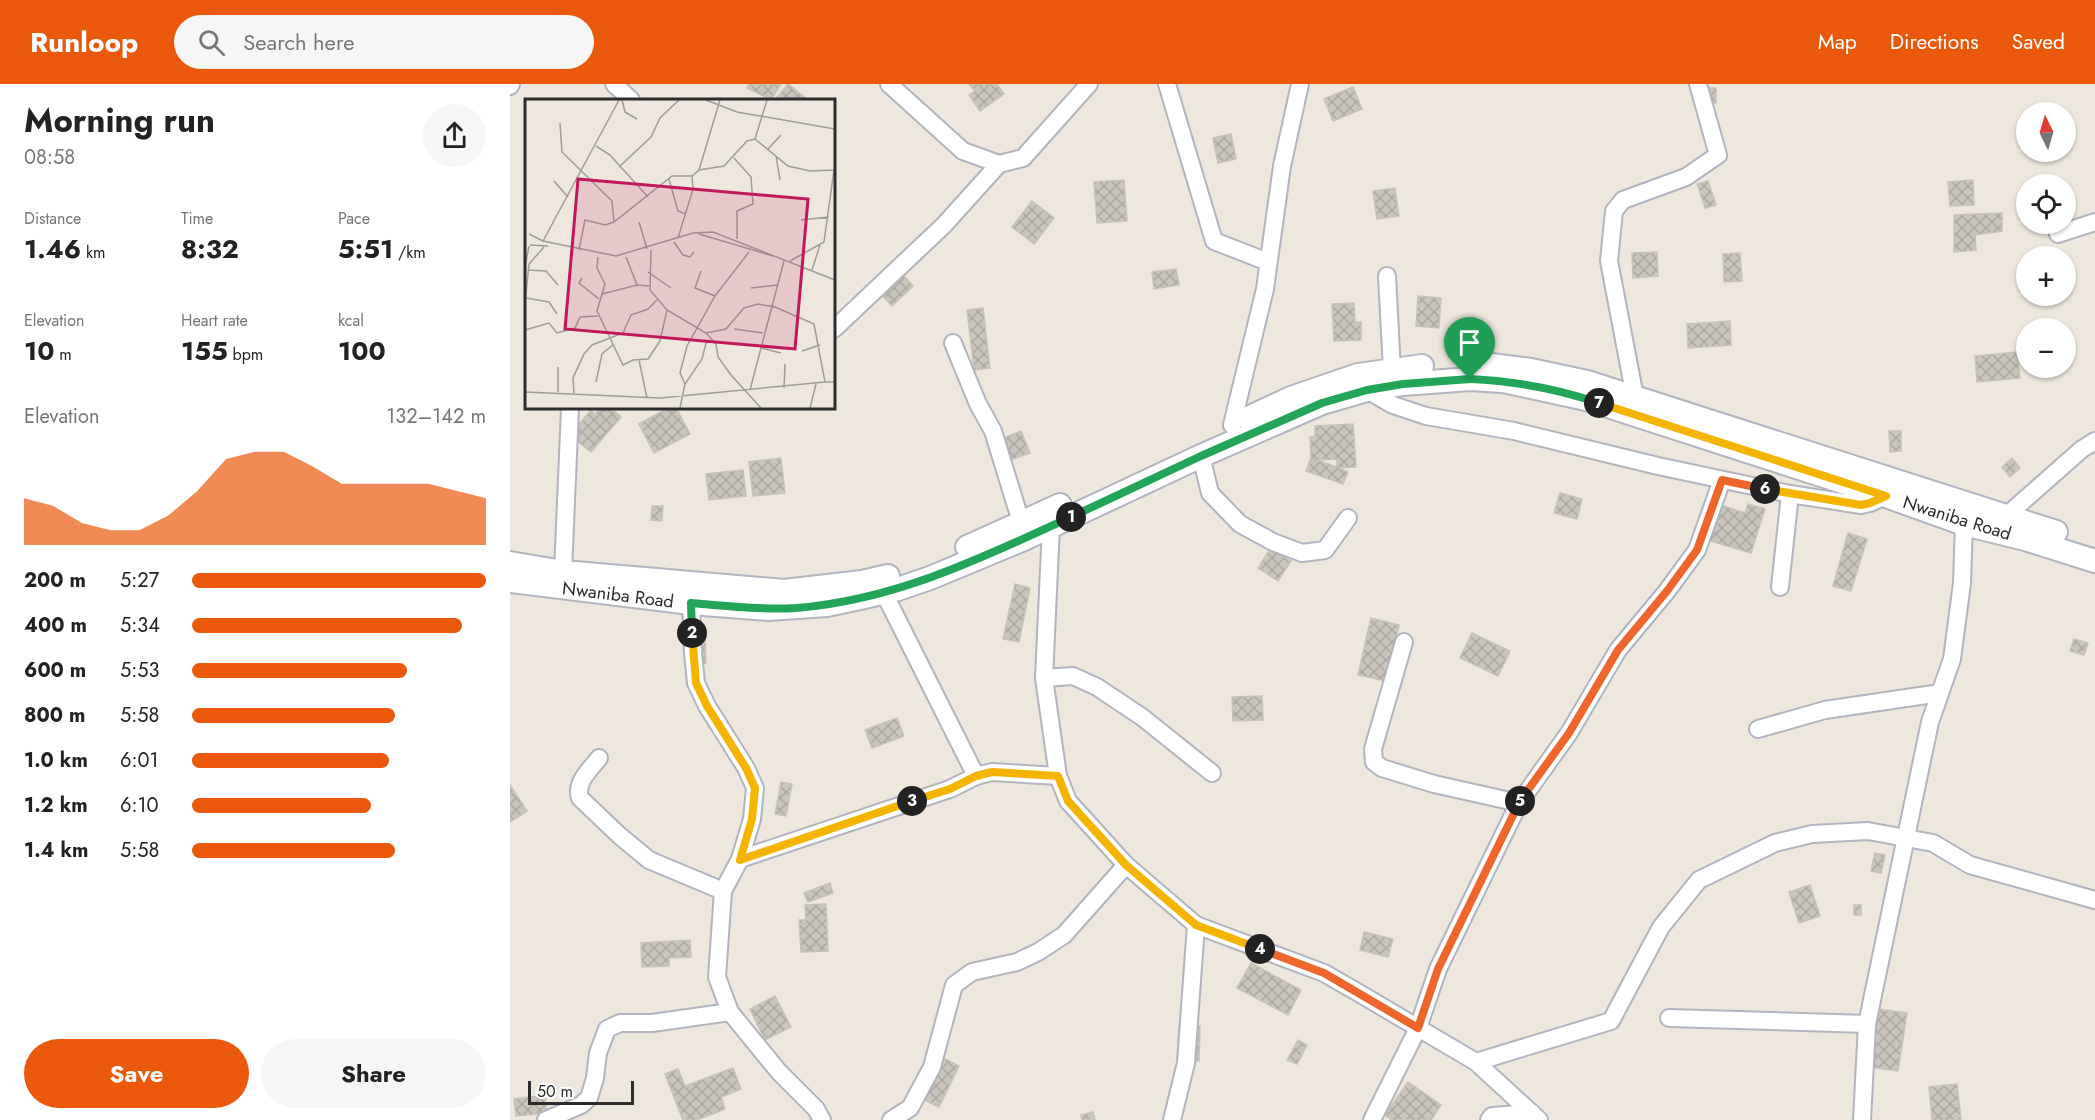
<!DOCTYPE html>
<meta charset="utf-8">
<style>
body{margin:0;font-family:Jost,sans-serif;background:#f6f6f6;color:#222;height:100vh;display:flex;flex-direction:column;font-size:22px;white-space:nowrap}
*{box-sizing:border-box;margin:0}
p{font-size:20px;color:#767676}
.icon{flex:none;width:33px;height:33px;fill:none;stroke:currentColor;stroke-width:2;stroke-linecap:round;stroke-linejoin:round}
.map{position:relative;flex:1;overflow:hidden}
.drawer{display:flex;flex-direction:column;background:#fff;width:510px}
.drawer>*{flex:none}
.needle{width:39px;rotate:355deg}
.controls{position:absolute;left:1506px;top:18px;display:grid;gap:12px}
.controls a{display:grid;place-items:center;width:60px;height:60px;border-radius:50%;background:#fff;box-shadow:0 2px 4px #0004;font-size:30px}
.scale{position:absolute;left:18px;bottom:15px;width:106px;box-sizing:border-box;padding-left:6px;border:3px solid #2c2c2c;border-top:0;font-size:16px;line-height:21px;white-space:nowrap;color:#2c2c2c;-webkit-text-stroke:4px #fff;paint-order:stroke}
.pin{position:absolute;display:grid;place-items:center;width:51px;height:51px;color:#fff;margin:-62px -26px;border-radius:50% 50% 50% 0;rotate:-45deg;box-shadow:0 0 6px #0007}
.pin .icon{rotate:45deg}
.km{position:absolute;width:30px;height:30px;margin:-15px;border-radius:50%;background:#222;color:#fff;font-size:16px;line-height:30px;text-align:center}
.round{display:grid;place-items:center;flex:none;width:63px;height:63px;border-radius:32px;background:#f6f6f6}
.head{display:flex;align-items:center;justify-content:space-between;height:102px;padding:0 24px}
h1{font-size:33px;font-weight:700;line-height:45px}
.figures{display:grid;grid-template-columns:repeat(3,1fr);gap:9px;height:102px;padding:6px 24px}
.figures div{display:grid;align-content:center}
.figures b{font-size:26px;font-weight:700}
.figures small{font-size:16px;font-weight:400}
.figures p{font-size:16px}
.chart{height:168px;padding:12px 24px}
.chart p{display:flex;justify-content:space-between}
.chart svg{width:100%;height:108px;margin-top:6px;fill:#ea580c;opacity:.7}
.button{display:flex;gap:12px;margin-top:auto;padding:12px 24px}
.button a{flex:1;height:69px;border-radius:36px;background:#ea580c;color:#fff;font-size:24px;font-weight:700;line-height:69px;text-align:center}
.button a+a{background:#f6f6f6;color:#222}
ul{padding:0 24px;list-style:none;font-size:20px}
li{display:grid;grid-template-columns:96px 72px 1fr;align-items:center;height:45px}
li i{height:15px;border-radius:8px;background:#ea580c}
header{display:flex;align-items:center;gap:36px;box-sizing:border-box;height:84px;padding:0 30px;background:#ea580c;color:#fff}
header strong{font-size:28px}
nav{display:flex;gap:33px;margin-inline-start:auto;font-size:21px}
.search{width:420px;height:54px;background:#f6f6f6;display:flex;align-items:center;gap:15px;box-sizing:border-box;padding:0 21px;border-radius:33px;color:#767676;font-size:22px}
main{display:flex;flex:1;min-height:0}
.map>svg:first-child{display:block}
.building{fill:url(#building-cross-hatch);stroke:#c9c3b7;stroke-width:1.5;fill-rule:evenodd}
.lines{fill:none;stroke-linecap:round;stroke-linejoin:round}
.minor-casing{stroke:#b2b4bf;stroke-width:20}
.secondary-casing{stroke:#b2b4bf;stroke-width:26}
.minor{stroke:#fff;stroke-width:16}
.secondary{stroke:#fff;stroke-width:22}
.split-1-casing{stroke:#fff;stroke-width:12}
.split-2-casing{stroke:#fff;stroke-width:12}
.split-3-casing{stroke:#fff;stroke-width:12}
.split-4-casing{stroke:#fff;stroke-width:12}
.split-5-casing{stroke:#fff;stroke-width:12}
.split-6-casing{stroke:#fff;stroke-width:12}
.split-7-casing{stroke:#fff;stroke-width:12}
.split-8-casing{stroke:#fff;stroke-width:12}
.split-1{stroke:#22a559;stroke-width:8}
.split-2{stroke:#22a559;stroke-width:8}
.split-3{stroke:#f5b400;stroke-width:8}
.split-4{stroke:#f5b400;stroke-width:8}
.split-5{stroke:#f0652b;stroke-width:8}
.split-6{stroke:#f0652b;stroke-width:8}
.split-7{stroke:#f5b400;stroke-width:8}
.split-8{stroke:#22a559;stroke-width:8}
.labels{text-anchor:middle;stroke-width:4.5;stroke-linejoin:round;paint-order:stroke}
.street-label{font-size:18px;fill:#2c2c2c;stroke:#fff}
.inset-road{fill:none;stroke:#a09c97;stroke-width:1.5}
.view{fill:#c2185b;fill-opacity:0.15;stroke:#c2185b;stroke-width:3}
.inset-edge{fill:none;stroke:#2c2c2c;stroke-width:3}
</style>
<header>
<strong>Runloop</strong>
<div class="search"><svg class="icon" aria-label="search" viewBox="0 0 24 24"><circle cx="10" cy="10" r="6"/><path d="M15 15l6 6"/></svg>Search here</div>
<nav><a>Map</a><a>Directions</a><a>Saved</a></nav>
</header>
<main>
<section class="drawer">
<div class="head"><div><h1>Morning run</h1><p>08:58</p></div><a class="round"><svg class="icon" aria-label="share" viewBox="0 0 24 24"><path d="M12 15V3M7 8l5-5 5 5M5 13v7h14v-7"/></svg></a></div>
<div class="figures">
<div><p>Distance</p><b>1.46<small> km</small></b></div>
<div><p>Time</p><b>8:32</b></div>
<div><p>Pace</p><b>5:51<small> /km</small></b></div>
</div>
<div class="figures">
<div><p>Elevation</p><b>10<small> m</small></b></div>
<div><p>Heart rate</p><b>155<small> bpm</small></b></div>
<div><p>kcal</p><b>100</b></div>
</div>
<div class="chart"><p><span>Elevation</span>132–142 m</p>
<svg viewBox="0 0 160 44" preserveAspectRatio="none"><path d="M0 44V25L10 28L20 35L30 38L40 38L50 32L60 22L70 9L80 6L90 6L100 12L110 19L120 19L130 19L140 19L150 22L160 25V44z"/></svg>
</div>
<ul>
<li><b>200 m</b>5:27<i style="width:100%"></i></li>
<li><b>400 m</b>5:34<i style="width:92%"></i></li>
<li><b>600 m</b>5:53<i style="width:73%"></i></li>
<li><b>800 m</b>5:58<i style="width:69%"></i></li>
<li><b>1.0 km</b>6:01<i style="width:67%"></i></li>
<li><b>1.2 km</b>6:10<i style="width:61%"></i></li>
<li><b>1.4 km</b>5:58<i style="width:69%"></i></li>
</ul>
<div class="button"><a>Save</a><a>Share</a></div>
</section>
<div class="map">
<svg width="1585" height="1036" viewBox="0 0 1585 1036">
<defs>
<pattern id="building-cross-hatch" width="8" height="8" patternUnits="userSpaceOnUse" patternTransform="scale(1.5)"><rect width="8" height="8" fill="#c9c5bc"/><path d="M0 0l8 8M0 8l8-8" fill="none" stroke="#ada9a2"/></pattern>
</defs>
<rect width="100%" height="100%" fill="#ede7de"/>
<g class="building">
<path d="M239,0H271L261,16L237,4Z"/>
<path d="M278,0L298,16H265Z"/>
<path d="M459,0H487L494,10L470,27L459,11L465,7Z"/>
<path d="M843,3L852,25L823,37L814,15Z"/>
<path d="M1198,4H1206V19L1198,18Z"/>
<path d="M721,50L726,75L708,79L703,54Z"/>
<path d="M614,96L617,137L587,139L584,98Z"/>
<path d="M1463,96L1464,121L1440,122L1438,98Z"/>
<path d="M1198,97L1206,121L1195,124L1187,100Z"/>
<path d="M885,104L889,132L867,135L863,107Z"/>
<path d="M522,117L544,134L524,160L502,143Z"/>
<path d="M1492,129V147L1465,151L1466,166L1444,168V131Z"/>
<path d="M1147,168L1148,192L1123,194L1122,169Z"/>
<path d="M1230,169L1232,197L1214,198L1213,170Z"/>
<path d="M384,181L403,202L382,222L363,201Z"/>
<path d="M666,185L669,201L644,205L642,188Z"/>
<path d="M908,212L931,214L929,244L906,242Z"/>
<path d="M844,219L845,238H851V256L824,257L822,220Z"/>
<path d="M473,224L480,284L464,286L457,226Z"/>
<path d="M1220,237L1221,261L1178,264L1177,240Z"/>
<path d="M1507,268L1510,294L1467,298L1465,272Z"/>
<path d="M90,324H101L111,333L81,368L60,351L81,326L85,330Z"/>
<path d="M158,324H166L180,350L144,369L129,340Z"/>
<path d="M843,340L846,383L828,384L838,388L833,400L796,387L801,374L800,353L805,352V342ZM827,375V383L807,376Z"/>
<path d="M511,347L520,369L497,377L489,356Z"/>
<path d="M1379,347H1391V367L1380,368Z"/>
<path d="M271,374L275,409L243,412L239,378Z"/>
<path d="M1502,374L1510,384L1500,393L1492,383Z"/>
<path d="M233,386L236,412L199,416L196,390Z"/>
<path d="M1050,409L1072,415L1067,435L1044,429Z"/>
<path d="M1208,420L1235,429L1238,420L1255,425L1241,469L1197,456Z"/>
<path d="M142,422H153L152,437L141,436Z"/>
<path d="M1338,449L1357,455L1341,507L1323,502Z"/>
<path d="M760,465L781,477L768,497L748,484Z"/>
<path d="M505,500L520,504L509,558L493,555Z"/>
<path d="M861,534L889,541L876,597L848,591Z"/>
<path d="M962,549L1000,567L988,592L950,574Z"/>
<path d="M195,552L196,579L177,580L176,553Z"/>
<path d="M1564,555L1578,559L1574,571L1560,567Z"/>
<path d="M752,612L753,636L723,637L722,613Z"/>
<path d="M387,634L394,652L362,664L355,646Z"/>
<path d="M271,698L282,700L276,732L265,730Z"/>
<path d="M0,701L17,727L0,738Z"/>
<path d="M1365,769L1375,771L1371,789L1361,787Z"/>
<path d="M320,799L323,809L298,818L294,809Z"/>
<path d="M1300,801L1310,832L1289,839L1279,808Z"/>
<path d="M316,820L318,867L291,868L289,836H296L295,821Z"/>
<rect x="1344" y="821" width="7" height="10"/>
<path d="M854,848L883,855L878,873L850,866Z"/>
<path d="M180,856L181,873L159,874V882L132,883L131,859Z"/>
<path d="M741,879L791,906L778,931L727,904Z"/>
<path d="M265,912L281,943L255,956L240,925Z"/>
<path d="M1368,925L1397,929L1388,987L1359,983Z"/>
<path d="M669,941L690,942L689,977L667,976Z"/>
<path d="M788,956L797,961L787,980L777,976Z"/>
<path d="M424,969L449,982L429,1023L404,1011Z"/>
<path d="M223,984L231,1005L211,1013L215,1025L187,1036H173L155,990L168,985L175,1002Z"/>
<path d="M898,998L931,1021L921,1036H882L875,1031Z"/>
<path d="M1447,1000L1451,1036H1422L1419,1003Z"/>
<path d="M35,1011L37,1029L6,1032L4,1015Z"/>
<path d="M583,1028L585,1036H572L571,1031Z"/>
</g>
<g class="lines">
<g class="minor-casing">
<g id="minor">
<path d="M104,0L121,16"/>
<path d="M379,0L453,67L489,80L513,74L579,0"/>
<path d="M657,0L704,157L758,178"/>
<path d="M0,2L1,0"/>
<path d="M1548,150L1585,138"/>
<path d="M877,192L882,286"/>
<path d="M324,245L434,141L489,80"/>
<path d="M443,259L468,320L483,347L511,438"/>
<path d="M857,306L883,321L916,332L1004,347L1148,382L1280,410L1351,421L1360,419L1376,412"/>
<path d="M1125,313L1099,177L1104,127L1113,116L1176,93L1208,71L1188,0"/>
<path d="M722,341L755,205L772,82L790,0"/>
<path d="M691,372L700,409L730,440L763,458L792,469L815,466L838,434"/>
<path d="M1496,432L1572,365L1585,357"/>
<path d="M541,442L534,594L548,692L558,717L616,781L686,841L814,889L842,905L966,978L1029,1036"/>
<path d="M53,488L60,324"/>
<path d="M1270,503L1280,410"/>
<path d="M374,509L466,692"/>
<path d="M181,519L183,569L186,599L197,622L236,684L245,704L242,735L230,775L213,807L207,893L220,928L269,988L306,1025L312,1036"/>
<path d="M894,558L863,665L864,678L872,684L924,700L1009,719"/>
<path d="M534,594L563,592L587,603L632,633L702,689"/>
<path d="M1248,645L1315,626L1430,609"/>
<path d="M89,674C80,686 65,698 70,714L110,752L139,776L213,807"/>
<path d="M230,775L440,705L466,692L482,688L548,692"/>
<path d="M1159,934L1357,940"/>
<path d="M966,978L1101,937L1151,843L1189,796L1265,759L1302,750L1358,747L1423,759L1460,781L1585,816"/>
<path d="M36,1036L71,1021L79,1014L85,994L88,969L97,945L110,939H142L220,928"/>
<path d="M381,1036L400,1024L422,983L444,901L462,888L507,878L528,868L554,851L616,781"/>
<path d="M662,1036L676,979L686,841"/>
<path d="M862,1036L908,944L928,885L1009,719L1059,649L1108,566L1157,507L1187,466L1212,396"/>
<path d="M979,1036L982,1032L1022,1029"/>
<path d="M1352,1036L1357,940L1420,638L1442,575L1452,499L1454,440"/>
</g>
</g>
<g class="secondary-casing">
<g id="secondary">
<path d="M981,281L1021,286L1077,298L1546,448"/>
<path d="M738,334L781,314L848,291L912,282"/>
<path d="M457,463L550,421"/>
<path d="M0,479L53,488L274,507L352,498L378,492"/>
<path d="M0,497L181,519L258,525L317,521L350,514L388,505L420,494L514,455L691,372L812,319L857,306L893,300L960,295L993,297L1076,315L1376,412L1454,440L1515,455L1585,477"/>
</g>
</g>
<use href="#minor" class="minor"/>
<use href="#secondary" class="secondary"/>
</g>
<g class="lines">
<g class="split-1-casing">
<path id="split-1" d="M561,433L691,372L812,319L857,306L893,300L960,295"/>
</g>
<g class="split-2-casing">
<path id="split-2" d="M182,549L181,519C216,522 251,526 286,524C385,516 472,474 561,433"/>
</g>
<g class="split-3-casing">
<path id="split-3" d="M182,549L186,599L197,622L236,684L245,704L242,735L230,776L402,717"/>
</g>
<g class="split-4-casing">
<path id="split-4" d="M402,717L440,705L466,692L482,688L548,692L558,717L616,781L686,841L750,865"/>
</g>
<g class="split-5-casing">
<path id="split-5" d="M750,865L814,889L908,944L928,885L1010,717"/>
</g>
<g class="split-6-casing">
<path id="split-6" d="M1010,717L1059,649L1108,566L1157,507L1187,466L1212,396L1255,405"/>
</g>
<g class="split-7-casing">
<path id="split-7" d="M1089,319L1376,412L1360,419L1351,421L1255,405"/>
</g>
<g class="split-8-casing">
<path id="split-8" d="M960,295C1004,297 1048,305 1089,319"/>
</g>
<use href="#split-1" class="split-1"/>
<use href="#split-2" class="split-2"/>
<use href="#split-3" class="split-3"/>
<use href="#split-4" class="split-4"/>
<use href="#split-5" class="split-5"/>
<use href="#split-6" class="split-6"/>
<use href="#split-7" class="split-7"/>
<use href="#split-8" class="split-8"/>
</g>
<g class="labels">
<g class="street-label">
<text transform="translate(1447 434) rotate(17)" y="6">Nwaniba Road</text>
<text transform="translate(108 511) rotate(7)" y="6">Nwaniba Road</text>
</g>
</g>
<g transform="translate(15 15)">
<rect width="310" height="310" fill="#ede7de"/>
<path class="inset-road" d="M97,1L100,13L112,20M181,1L212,13L310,30M35,24L37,53L87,102L89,123M230,40L263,67L285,72L310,71M230,40L242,1M71,47L85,56L123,98M243,50L256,36M251,57L255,81M209,59L226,78L228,105L212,112V140M94,68L126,38L135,19L154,1M174,71L199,67L222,42L230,40M144,80L153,112L161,115M29,82L43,98M276,121L304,118M114,123L122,150M4,135L18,142L91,157L168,134L188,133L310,181M174,135L248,157M153,139L168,90L167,77M18,142L94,1M149,143L158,156L165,158L169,153M5,146L23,147M54,151L60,121L80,126L89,123L147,77H167L174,71L195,1M126,151L125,191L142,211L181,234L191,245L193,258L206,276L236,309M73,158L72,169L80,185L72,212L98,266L108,261L123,260L135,242L142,211M101,158L112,186M265,162L299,143L309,71M0,168L4,147M3,171L21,172L33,186M287,171L295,146M176,172L170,189L190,197M123,173L146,189M57,179L54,184L74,200M226,189L253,186M77,195L112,186L124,187M1,199L24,203L32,215M0,205L4,165L19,148M209,230L238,234M0,231L24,224L32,234L50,229L55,218L73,217M181,234L201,230L219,209L233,205L250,208L289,225L300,283H310M277,252L295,246M256,254L236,249L259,162M114,261L122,299M71,283L77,255L89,245M160,285L177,260L181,244L188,242M259,289L260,265M225,291L236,249M0,293L135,299L300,283M33,293V268M49,294L48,279L59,255L67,246L98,234L106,216L123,210L132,201M155,309L160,285L155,274L162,247L190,197L224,153M285,309L291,285"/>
<path class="view" d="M53,80L283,100L270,250L40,230Z"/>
<rect width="310" height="310" class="inset-edge"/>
</g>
</svg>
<div class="controls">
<a><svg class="needle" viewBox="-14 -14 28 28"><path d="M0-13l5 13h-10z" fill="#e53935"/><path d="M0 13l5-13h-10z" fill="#767676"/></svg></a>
<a><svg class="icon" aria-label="locate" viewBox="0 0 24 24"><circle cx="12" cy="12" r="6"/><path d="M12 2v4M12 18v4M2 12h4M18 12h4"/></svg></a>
<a>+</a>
<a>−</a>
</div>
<div class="scale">50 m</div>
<div class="pin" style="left:960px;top:295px;background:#1e9e55"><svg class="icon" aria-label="arrive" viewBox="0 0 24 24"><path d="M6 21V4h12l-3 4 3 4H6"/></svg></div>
<b class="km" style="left:561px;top:433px">1</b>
<b class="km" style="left:182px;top:549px">2</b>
<b class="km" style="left:402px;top:717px">3</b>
<b class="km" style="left:750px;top:865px">4</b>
<b class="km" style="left:1010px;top:717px">5</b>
<b class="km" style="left:1255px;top:405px">6</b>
<b class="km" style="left:1089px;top:319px">7</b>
</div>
</main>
